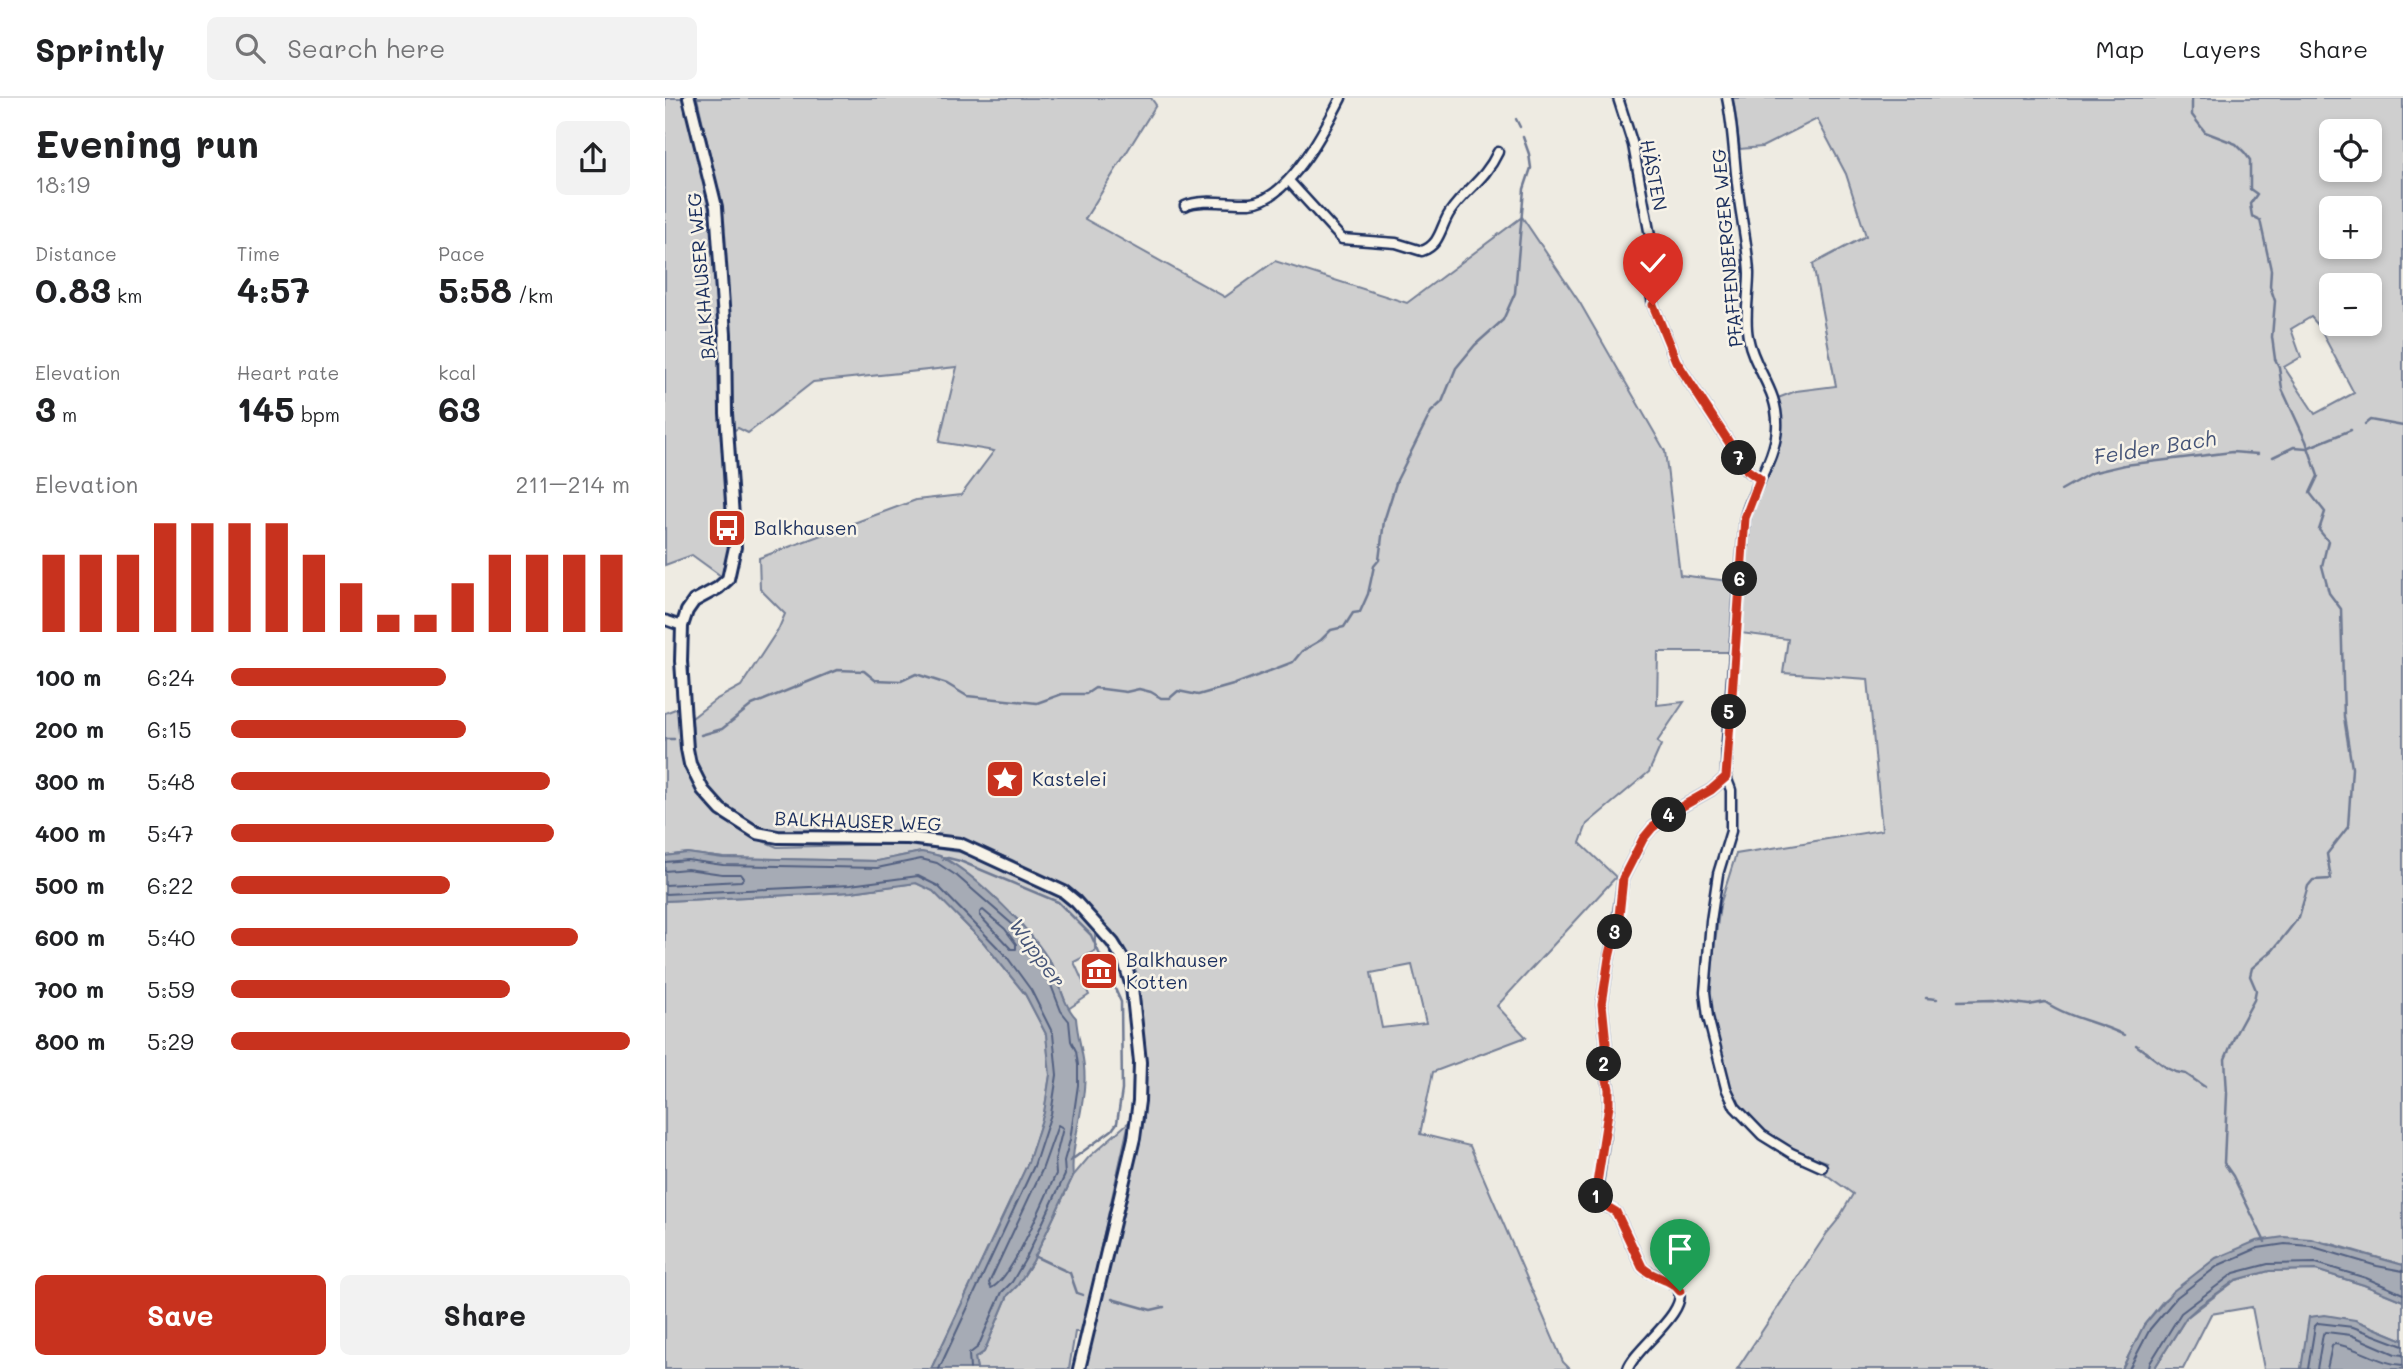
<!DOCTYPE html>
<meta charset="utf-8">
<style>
body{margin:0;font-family:Mali,sans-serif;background:#f2f2f2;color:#202124;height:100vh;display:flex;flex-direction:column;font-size:26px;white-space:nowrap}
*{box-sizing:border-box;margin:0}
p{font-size:23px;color:#757577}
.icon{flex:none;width:38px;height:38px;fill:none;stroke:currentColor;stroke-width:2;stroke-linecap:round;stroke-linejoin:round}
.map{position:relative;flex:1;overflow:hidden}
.details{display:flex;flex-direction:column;background:#fff;width:665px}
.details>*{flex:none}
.fabs{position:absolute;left:1654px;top:21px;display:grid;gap:14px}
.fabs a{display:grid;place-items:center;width:63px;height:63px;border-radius:10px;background:#fff;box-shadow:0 4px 10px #0003;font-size:35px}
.pin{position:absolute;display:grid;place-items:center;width:60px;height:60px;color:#fff;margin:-72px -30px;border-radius:50% 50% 50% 0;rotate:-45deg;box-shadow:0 0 7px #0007}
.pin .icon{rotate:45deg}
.km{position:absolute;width:35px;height:35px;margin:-18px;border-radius:50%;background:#222;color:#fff;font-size:19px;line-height:35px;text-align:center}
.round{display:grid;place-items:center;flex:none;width:74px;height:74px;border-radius:10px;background:#f2f2f2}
.head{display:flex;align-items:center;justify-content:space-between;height:119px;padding:0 35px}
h1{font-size:38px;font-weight:700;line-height:52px}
.stats{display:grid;grid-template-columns:repeat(3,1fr);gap:10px;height:119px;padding:7px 35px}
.stats div{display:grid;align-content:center}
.stats b{font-size:35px;font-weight:700}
.stats small{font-size:19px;font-weight:400}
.stats p{font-size:19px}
.chart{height:196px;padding:14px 35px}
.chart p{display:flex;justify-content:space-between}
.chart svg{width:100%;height:126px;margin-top:7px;stroke:#c8321e;stroke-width:6}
.primary-button{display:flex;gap:14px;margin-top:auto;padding:14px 35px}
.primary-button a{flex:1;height:80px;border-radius:10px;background:#c8321e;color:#fff;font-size:28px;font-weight:700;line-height:80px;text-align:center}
.primary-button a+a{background:#f2f2f2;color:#202124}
ul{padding:0 35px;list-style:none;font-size:23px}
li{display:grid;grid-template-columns:112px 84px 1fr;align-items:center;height:52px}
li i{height:18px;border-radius:9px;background:#c8321e}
header{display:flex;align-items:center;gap:42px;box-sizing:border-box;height:98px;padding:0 35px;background:#fff;border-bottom:2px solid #e0e0e0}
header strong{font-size:33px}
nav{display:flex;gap:38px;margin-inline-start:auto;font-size:24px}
.search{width:490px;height:63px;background:#f2f2f2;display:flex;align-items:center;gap:18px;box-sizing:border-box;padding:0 24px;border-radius:10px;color:#757577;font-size:26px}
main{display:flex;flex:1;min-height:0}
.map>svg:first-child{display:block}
.green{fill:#cfcfcf;stroke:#757f96;stroke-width:2;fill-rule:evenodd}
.water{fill:#a6abb5;stroke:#6e7992;stroke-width:2}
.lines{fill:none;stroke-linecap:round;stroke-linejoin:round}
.shore{stroke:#536181;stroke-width:2}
.stream{stroke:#6e7992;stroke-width:2.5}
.street-casing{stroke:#1b2f5e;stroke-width:13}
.secondary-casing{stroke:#1b2f5e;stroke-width:16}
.street{stroke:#f7f3e8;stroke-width:8}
.secondary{stroke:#f7f3e8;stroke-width:10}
.route-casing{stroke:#fff;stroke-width:14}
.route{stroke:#c8321e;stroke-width:9}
.labels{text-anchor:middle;stroke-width:5;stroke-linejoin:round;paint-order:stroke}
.street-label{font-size:19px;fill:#1b2f5e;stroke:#f7f3e8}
.poi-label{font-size:19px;fill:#1b2f5e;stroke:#f7f3e8;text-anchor:start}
.water-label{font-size:21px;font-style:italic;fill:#455478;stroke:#f7f3e8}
</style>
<header>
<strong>Sprintly</strong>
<div class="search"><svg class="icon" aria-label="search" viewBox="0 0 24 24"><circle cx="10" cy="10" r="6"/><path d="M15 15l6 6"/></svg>Search here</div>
<nav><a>Map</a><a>Layers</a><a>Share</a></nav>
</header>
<main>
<section class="details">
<div class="head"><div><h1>Evening run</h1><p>18:19</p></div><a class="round"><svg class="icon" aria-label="share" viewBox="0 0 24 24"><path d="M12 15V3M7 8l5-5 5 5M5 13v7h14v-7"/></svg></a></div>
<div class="stats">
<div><p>Distance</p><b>0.83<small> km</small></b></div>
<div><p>Time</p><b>4:57</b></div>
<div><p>Pace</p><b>5:58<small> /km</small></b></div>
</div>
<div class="stats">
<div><p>Elevation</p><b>3<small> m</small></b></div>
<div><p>Heart rate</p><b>145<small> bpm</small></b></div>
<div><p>kcal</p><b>63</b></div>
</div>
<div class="chart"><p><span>Elevation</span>211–214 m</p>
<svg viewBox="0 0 160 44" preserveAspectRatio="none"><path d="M5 44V17M15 44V17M25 44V17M35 44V6M45 44V6M55 44V6M65 44V6M75 44V17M85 44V27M95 44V38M105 44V38M115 44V27M125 44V17M135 44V17M145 44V17M155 44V17"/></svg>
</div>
<ul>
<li><b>100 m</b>6:24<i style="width:54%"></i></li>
<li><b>200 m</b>6:15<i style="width:59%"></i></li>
<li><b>300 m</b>5:48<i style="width:80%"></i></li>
<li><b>400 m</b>5:47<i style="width:81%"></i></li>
<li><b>500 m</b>6:22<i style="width:55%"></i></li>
<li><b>600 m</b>5:40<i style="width:87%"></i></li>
<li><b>700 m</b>5:59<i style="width:70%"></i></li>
<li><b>800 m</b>5:29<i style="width:100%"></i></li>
</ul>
<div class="primary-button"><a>Save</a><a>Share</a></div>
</section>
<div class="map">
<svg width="1738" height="1271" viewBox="0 0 1738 1271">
<rect width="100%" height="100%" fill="#eeebe2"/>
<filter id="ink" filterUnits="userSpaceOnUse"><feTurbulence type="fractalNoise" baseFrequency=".0143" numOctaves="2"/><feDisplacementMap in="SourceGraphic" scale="14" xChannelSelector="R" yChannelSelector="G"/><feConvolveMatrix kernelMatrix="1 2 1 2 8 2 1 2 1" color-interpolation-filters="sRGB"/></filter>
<g filter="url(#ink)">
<g class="green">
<path d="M0,0H18L36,58L45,111L66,443L62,470L56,478L27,457L0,467Z"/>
<path d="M32,0H486L491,7L420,121L560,199L610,163L742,205L857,119L915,205L1000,353L1015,477L1080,485L1084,425L1115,342L1113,300L1131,293L1171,288L1148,166L1201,138L1181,76L1152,21L1097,49L1075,51L1068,0H1738V1167L1664,1145L1568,1154L1551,1160L1498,1203L1479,1227L1457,1271H1072L1162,1135L1172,1123L1188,1096L1155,1072L1162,1064C1128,1052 1091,1038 1071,1007C1062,993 1057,965 1053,949C1049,931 1044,913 1043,895L1055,807L1071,756L1217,732L1203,581L1118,575L1123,541L1076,535L1074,554H993L992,607L1019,604L992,644L996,647L984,674L922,726L915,745L951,779L832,908L861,939L768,974L755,1036L805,1048L898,1264L905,1271H419L479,1022L481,970L471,873L447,833L401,792L347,762L300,744L245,734H121L89,729L59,708L39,685L29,666L27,620L50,602L76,588L114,530L120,516L95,491L94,460L251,402L296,397L329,353L274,344L292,269L148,284L83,335L73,330L67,334L56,105ZM1666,33H1704V72H1666ZM1666,110H1704V149H1666ZM1666,187H1704V226H1666ZM1646,219L1653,227L1689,295L1650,316L1619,269L1636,259L1626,231ZM747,867L761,925L717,930L706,875Z"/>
<path d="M13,610L17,654L30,687L57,718L86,738L112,749L240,746L295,754L368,783L395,798L413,812L430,832V853L409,864L424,897L403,911L386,865L352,821L296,772L275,758L256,754L212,763L58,760L22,755L0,758V615Z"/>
<path d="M251,785L268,793L319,845L360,896L381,936L385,977L379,1015L363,1065L266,1271H0V803L186,794Z"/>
<path d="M464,1024L417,1234H410L404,1271H312L310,1260L319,1254L343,1197L352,1188L368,1163L408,1078L424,1059Z"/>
<path d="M1651,1172L1699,1187L1738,1203V1242L1690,1222L1640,1250L1636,1271H1599L1587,1209L1546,1216L1518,1271H1489L1521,1220L1571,1182L1604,1173Z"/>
</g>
<g class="water">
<path d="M256,754C263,755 271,756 277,759C311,777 368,833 386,866C395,884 397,905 411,920C413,946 422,962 419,991C417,1018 405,1053 408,1078L368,1163L352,1188L343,1197L319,1254L310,1260L312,1271H266L363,1065L379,1015L385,977L381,936L360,896L319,845L268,793L251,785L186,794L0,803V758L22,755L58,760L212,763Z"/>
<path d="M1619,1139L1646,1141L1738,1167V1203L1699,1187L1651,1172L1604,1173L1571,1182L1533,1209L1521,1220L1489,1271H1457L1479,1227L1507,1194L1551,1160L1591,1143Z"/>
<path d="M1660,1217L1690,1222L1738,1242V1271H1636L1644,1219Z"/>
</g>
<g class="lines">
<g class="shore">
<path d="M0,764L22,762L58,767L212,770L256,761L272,765L292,778L347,826L379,869L396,913L404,923L406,943L411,953L413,967V987L405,1042L399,1063L400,1077L361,1160L347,1184L337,1194L313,1249L304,1256L305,1271"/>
<path d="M0,773L22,771L57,776H76L79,780L76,783L0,787"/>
<path d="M0,796L185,787L253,778L273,788L342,859L366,892L388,936L392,977L386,1016L369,1068L274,1271"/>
<path d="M318,812L340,831L351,846V851H346L315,818V814Z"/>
<path d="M393,1027L398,1030L390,1062L391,1076C379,1100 347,1182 326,1190L324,1185L377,1072Z"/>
<path d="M1464,1271L1485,1231L1512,1199L1554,1167L1593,1150L1620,1146L1645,1148L1712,1168L1738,1173"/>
<path d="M1484,1271L1485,1265L1516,1215L1569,1175L1603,1166L1651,1165L1701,1180L1738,1196"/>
<path d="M1643,1271L1650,1228L1653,1225L1688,1229L1738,1248"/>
<path d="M1652,1271L1658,1236L1661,1234L1686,1237L1730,1256L1738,1257"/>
<path d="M1662,1271L1667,1248L1670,1246C1694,1249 1714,1266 1738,1267"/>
</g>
<g class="stream">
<path d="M1527,0V17L1540,34L1571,46L1580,55L1585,62V91L1592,96L1585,106L1587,118L1595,122L1606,172L1605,188L1610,203L1607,239L1610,261L1614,269L1617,291L1641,343L1653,378L1645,395L1660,414L1654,432L1663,443L1657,468L1664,495L1676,511L1679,619L1687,670L1683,729L1662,756L1666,781L1648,782L1643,788L1634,819L1608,852L1587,870L1585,878L1591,892L1589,902L1571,935L1560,961L1562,996L1559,1065L1568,1078L1600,1144"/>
<path d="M851,21L855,29"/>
<path d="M1700,326L1705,322L1738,328"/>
<path d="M1608,359L1629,349L1642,350L1686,332"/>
<path d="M1396,392L1426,375L1460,367L1567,354L1593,356"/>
<path d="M36,637L57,631L87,607L172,572L199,573L210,582L236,583L251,576L282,586L302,598L372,605L397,596H421L430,590L461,594L474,591L486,594L496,600H505L513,593L533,597L568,587L628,564L637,553L656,542L666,532L679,529L688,515L695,514L703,496L709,468L714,462L719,423L732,382L766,314L777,304L791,270L810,247L838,222L850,195L859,91L866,70L864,56L858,39"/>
<path d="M0,641H9"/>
<path d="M278,761L283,760L295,763L393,804L426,837L456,904L457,992L452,1025L447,1032L405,1063"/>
<path d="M1261,900L1272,901"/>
<path d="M1293,903L1328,902L1364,907L1380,904C1404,920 1433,924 1459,937"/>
<path d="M1471,947L1502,970L1511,974L1521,976L1540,989"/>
<path d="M369,1158L405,1175L412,1195L418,1197"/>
<path d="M447,1201L486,1212L499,1209"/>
</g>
<g class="street-casing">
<g id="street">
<path d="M953,0L968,47L985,138L984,184L988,207L1011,263L1082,372L1095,381"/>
<path d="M1062,0C1069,33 1069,67 1074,101C1077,125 1083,150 1084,175C1084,197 1079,218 1083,239C1089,273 1114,291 1112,330C1110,363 1088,388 1080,420L1062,644L1061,679L1066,692V733L1053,776L1046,823L1040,894L1043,919L1061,990L1070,1009L1097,1037L1126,1055L1157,1069"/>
<path d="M624,83L677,141L731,145L757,153C776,146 775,129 785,114C801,91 820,82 833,54"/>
<path d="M520,108C535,100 567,106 585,105C623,103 660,31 676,0"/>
<path d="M0,522L17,528"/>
<path d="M963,1271C969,1251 1025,1213 1013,1191C1008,1181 986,1179 977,1169L951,1114L936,1105L931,1098L944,1008V991L939,968L941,945L937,906L944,860L953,818L958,780L978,741L987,730L1009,713L1046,692L1061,679"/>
</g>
</g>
<g class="secondary-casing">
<path id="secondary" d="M24,0L51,109L60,236L61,315L70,449L63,481L53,490L29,503L22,513L17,528L16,563L22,651L25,666L38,692L56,712L92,735L113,739L243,740L295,746L399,794L411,804L448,845L459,863L467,889L475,964L474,1003L469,1040L414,1271"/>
</g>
<use href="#street" class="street"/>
<use href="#secondary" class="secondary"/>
</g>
</g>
<g class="lines" filter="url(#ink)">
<g class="route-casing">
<path id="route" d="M988,207L1011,263L1082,372L1095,381L1080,420L1061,679L1046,692L1009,713L987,730L978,741L958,780L954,818L944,860L937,906L941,945L939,968L944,991V1008L930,1098L936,1105L951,1114L977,1169C988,1181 1006,1180 1015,1193"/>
</g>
<use href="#route" class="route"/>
</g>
<defs>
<g id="bus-square" transform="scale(2.0125)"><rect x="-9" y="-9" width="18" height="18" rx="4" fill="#c8321e" stroke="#f7f3e8"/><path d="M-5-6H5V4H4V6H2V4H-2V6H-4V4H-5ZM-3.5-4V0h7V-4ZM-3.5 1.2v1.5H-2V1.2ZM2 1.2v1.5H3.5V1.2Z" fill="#fff"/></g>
<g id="sight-square" transform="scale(2.0125)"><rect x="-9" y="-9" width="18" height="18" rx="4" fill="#c8321e" stroke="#f7f3e8"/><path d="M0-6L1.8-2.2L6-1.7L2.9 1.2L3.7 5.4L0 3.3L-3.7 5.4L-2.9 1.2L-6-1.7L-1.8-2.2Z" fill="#fff"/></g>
<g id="museum-square" transform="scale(2.0125)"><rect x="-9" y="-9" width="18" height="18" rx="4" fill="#c8321e" stroke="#f7f3e8"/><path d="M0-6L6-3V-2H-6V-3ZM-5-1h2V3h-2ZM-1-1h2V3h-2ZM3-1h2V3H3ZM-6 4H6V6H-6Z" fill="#fff"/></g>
</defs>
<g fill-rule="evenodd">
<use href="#bus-square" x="62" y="430"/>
<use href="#sight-square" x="340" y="681"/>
<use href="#museum-square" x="434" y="873"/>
</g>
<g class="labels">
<g class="street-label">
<text transform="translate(989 77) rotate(79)" y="7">HÄSTEN</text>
<text transform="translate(1062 150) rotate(-95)" y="7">PFAFFENBERGER WEG</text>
<text transform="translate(36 178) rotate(-95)" y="7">BALKHAUSER WEG</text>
<text transform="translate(193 723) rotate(2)" y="7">BALKHAUSER WEG</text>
</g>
<g class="poi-label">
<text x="89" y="437">Balkhausen</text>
<text x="367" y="688">Kastelei</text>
<text x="461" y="869">Balkhauser<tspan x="461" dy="22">Kotten</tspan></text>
</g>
<g class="water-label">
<text transform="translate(1490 350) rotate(-9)" y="7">Felder Bach</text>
<text transform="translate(372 855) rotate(54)" y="7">Wupper</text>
</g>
</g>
</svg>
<div class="fabs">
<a><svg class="icon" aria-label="locate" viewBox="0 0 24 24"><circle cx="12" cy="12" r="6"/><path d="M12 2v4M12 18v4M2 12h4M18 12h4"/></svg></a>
<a>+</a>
<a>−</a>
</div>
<div class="pin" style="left:1015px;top:1193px;background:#1e9e55"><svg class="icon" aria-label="arrive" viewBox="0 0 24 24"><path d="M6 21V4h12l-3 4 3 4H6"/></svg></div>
<div class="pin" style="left:988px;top:207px;background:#d93025"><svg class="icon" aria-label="check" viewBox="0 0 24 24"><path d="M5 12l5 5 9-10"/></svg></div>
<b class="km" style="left:931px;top:1098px">1</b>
<b class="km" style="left:939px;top:966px">2</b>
<b class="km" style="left:950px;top:834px">3</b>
<b class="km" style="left:1004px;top:717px">4</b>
<b class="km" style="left:1064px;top:614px">5</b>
<b class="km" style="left:1075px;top:481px">6</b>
<b class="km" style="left:1074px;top:360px">7</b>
</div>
</main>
